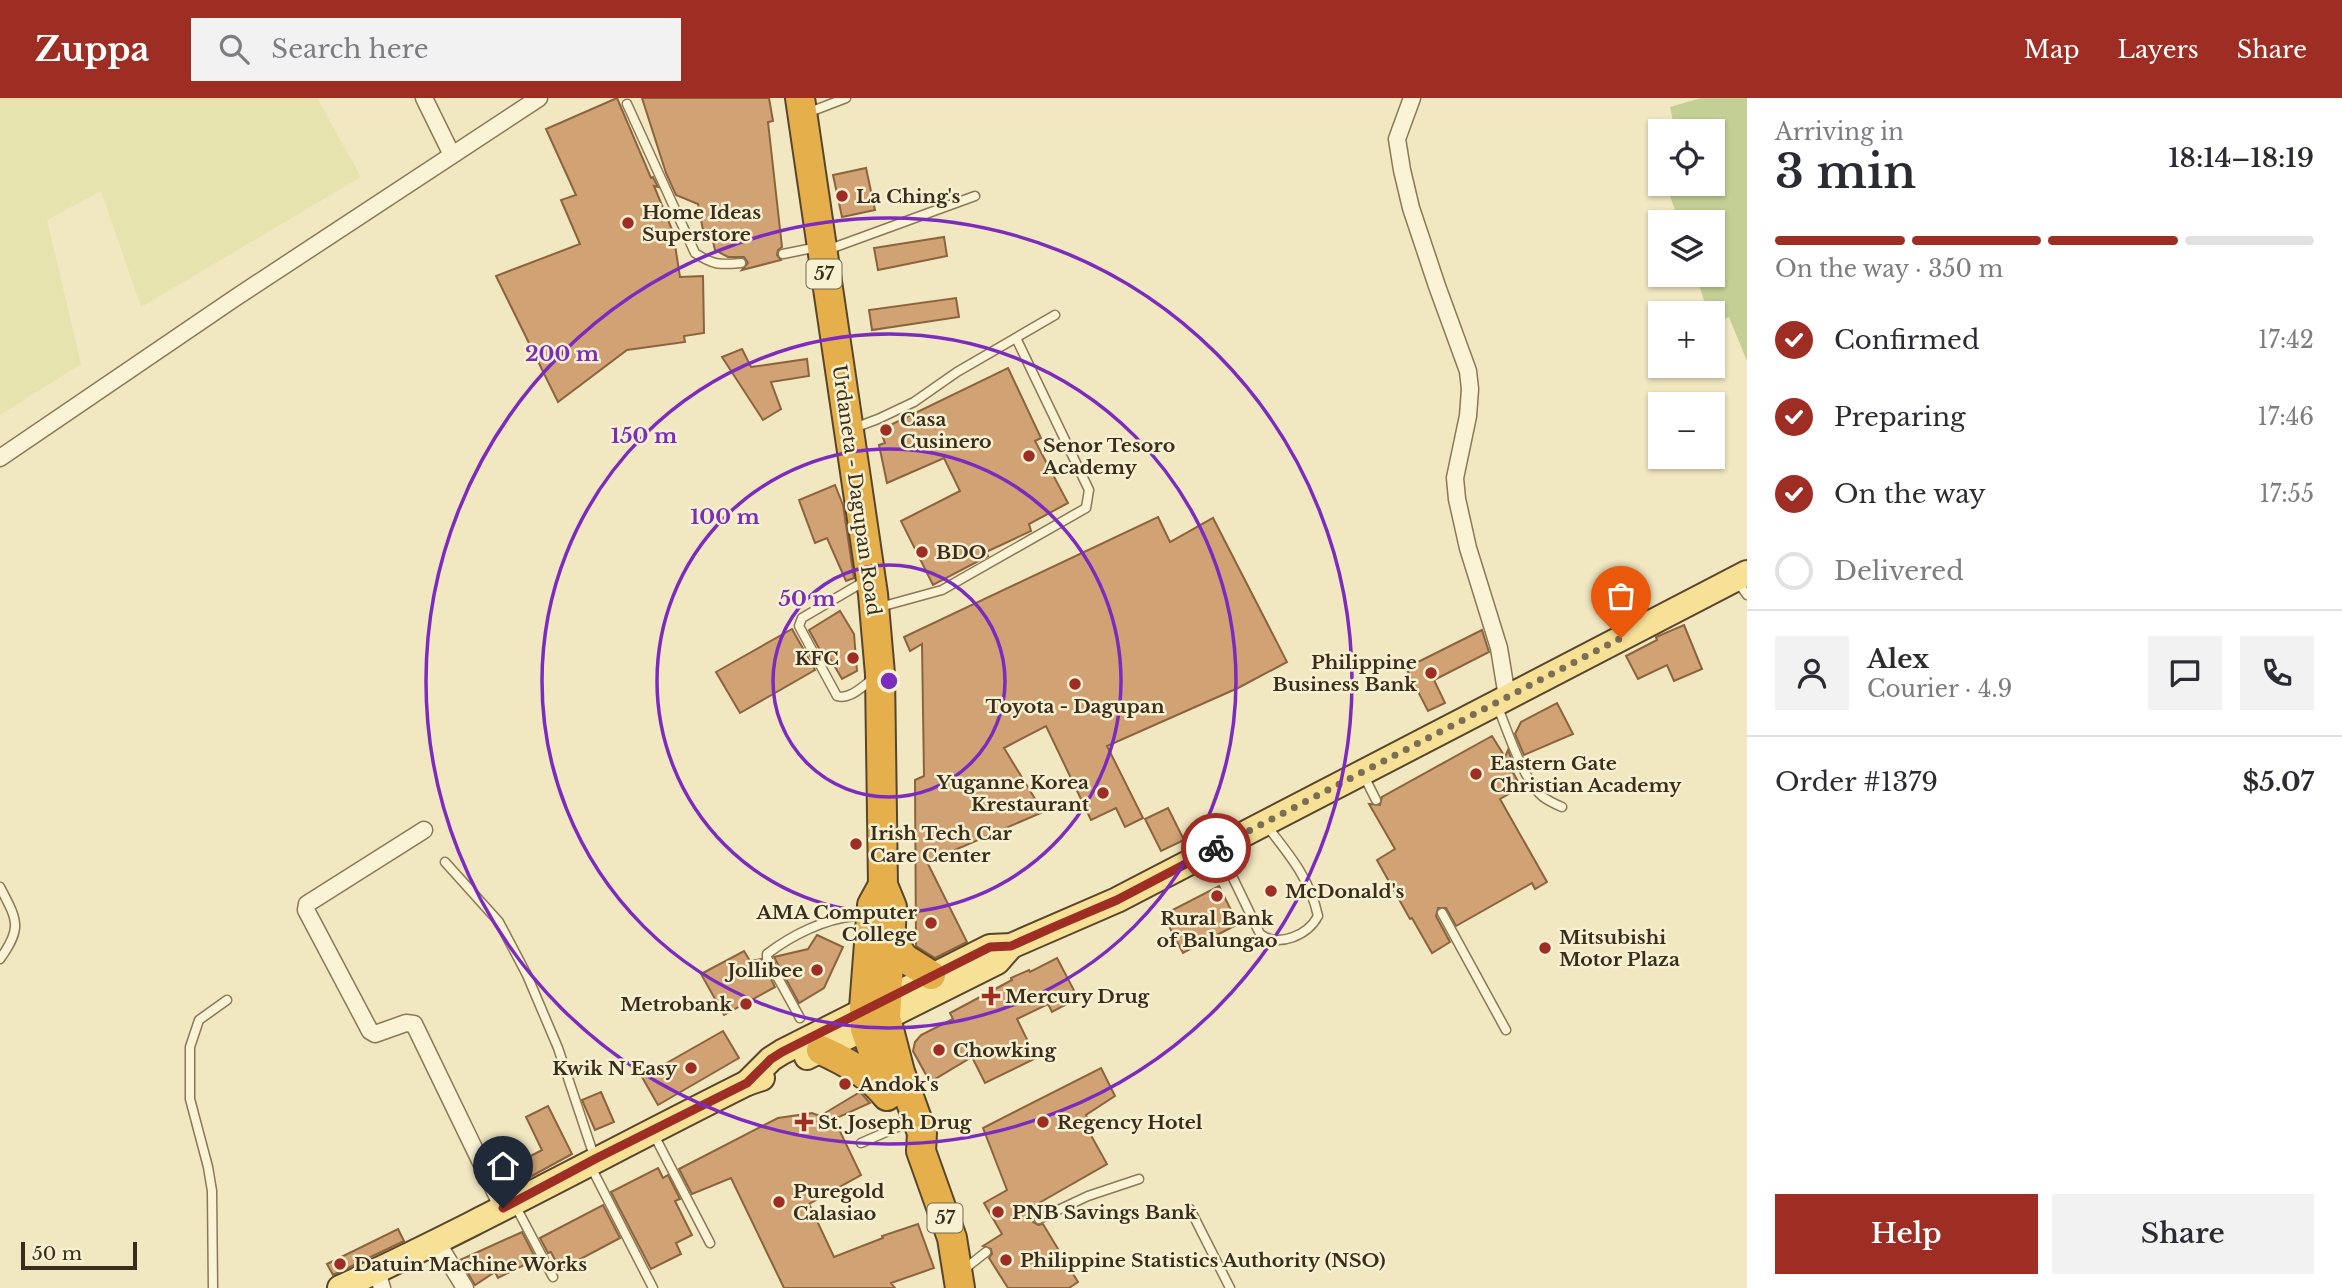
<!DOCTYPE html>
<meta charset="utf-8">
<style>
:root{--surface:#fff;--page:#f2f2f3;--text:#2b2b33;--muted:#7c7c81;--line:#e1e1e2;--accent:#9e2e24}
body{margin:0;font-family:"Libre Baskerville",serif;background:var(--page);color:var(--text);height:100vh;display:flex;flex-direction:column;font-size:26px;white-space:nowrap}
*{box-sizing:border-box;margin:0}
p{font-size:23px;color:var(--muted)}
.icon{flex:none;width:38px;height:38px;fill:none;stroke:currentColor;stroke-width:2;stroke-linecap:round;stroke-linejoin:round}
.map{position:relative;flex:1;overflow:hidden}
.panel{display:flex;flex-direction:column;background:var(--surface);width:595px}
.panel>*{flex:none}
.buttons{position:absolute;left:1648px;top:21px;display:grid;gap:14px}
.buttons a{display:grid;place-items:center;width:77px;height:77px;border-radius:0px;background:var(--surface);box-shadow:0 2px 5px #0004;font-size:35px}
.scale{position:absolute;left:21px;bottom:18px;width:116px;box-sizing:border-box;padding-left:7px;border:4px solid #3a2d1d;border-top:0;font-size:19px;line-height:24px;white-space:nowrap;color:#3a2d1d;-webkit-text-stroke:5px #f7f0d1;paint-order:stroke}
.pin{position:absolute;display:grid;place-items:center;width:60px;height:60px;color:#fff;margin:-72px -30px;border-radius:50% 50% 50% 0;rotate:-45deg;box-shadow:0 0 7px #0007}
.pin .icon{rotate:45deg}
.courier{position:absolute;display:grid;place-items:center;width:70px;height:70px;margin:-35px;border:5px solid #9e2e24;border-radius:50%;background:#fff;color:#222;box-shadow:0 2px 9px #0007}
.headline em{font-style:normal;font-weight:600}
.headline div{display:flex;flex-direction:column-reverse}
.headline{display:flex;align-items:center;justify-content:space-between;height:119px;padding:0 28px}
h1{font-size:46px;font-weight:600;line-height:52px}
.bar{display:grid;grid-template-columns:repeat(4,1fr);gap:10px 7px;align-content:center;height:84px;padding:0 28px}
.bar i{height:9px;border-radius:5px;background:var(--line)}
.bar .on{background:var(--accent)}
.bar p{grid-column:span 4}
.line{display:flex;align-items:center;gap:18px;padding:0 28px;border-top:2px solid var(--line)}
.line div{flex:1}
.round{display:grid;place-items:center;flex:none;width:74px;height:74px;border-radius:0px;background:var(--page)}
ol{padding:0 28px;list-style:none}
li{display:flex;align-items:center;gap:21px;height:77px}
li p{margin-inline-start:auto}
li .icon{padding:7px;border-radius:50%;background:var(--accent);color:#fff;stroke-width:4}
li:last-child{color:var(--muted)}
li i{width:38px;height:38px;border:4px solid var(--line);border-radius:50%}
.button{display:flex;gap:14px;margin-top:auto;padding:14px 28px}
.button a{flex:1;height:80px;border-radius:0px;background:var(--accent);color:#fff;font-size:28px;font-weight:600;line-height:80px;text-align:center}
.button a+a{background:var(--page);color:var(--text)}
header{display:flex;align-items:center;gap:42px;box-sizing:border-box;height:98px;padding:0 35px;background:var(--accent);color:#fff}
header strong{font-size:33px}
nav{display:flex;gap:38px;margin-inline-start:auto;font-size:24px}
.search{width:490px;height:63px;background:var(--page);display:flex;align-items:center;gap:18px;box-sizing:border-box;padding:0 24px;border-radius:0px;color:var(--muted);font-size:26px}
main{display:flex;flex:1;min-height:0}
.map>svg:first-child{display:block}
.farmland{fill:#e7e3ae}
.green{fill:#c3cf94}
.building{fill:#d1a374;stroke:#8c633c;stroke-width:2}
.lines{fill:none;stroke-linecap:round;stroke-linejoin:round}
.lane-casing{stroke:#8b7857;stroke-width:11}
.street-casing{stroke:#8b7857;stroke-width:19}
.primary-casing{stroke:#59452c;stroke-width:28}
.highway-casing{stroke:#59452c;stroke-width:32}
.lane{stroke:#fbf3d5;stroke-width:8}
.street{stroke:#fbf3d5;stroke-width:16}
.primary{stroke:#f6e196;stroke-width:24}
.highway{stroke:#e5b04c;stroke-width:28}
.done{stroke:#7a6e56;stroke-width:7;stroke-dasharray:0 12.6}
.route{stroke:#9e2e24;stroke-width:9}
.ring{fill:none;stroke:#7b2cbf;stroke-width:3.5}
.poi-dot{fill:#9e2e24;stroke:#f7f0d1;stroke-width:2.5}
.labels{text-anchor:middle;stroke-width:5;stroke-linejoin:round;paint-order:stroke}
.shield{fill:#f7f0d1;stroke:#736853;stroke-width:2}
.shield-label{font-size:18px;font-weight:bold;fill:#3a2d1d}
.poi-label{font-size:19px;font-weight:bold;fill:#3a2d1d;stroke:#f7f0d1;text-anchor:start}
.street-label{font-size:19px;fill:#3a2d1d;stroke:#f7f0d1}
.centre{fill:#7b2cbf;stroke:#f7f0d1;stroke-width:3.5}
.ring-label{font-size:21px;text-anchor:middle;font-weight:bold;fill:#7b2cbf;stroke:#f7f0d1;stroke-width:5;stroke-linejoin:round;paint-order:stroke}
</style>
<header>
<strong>Zuppa</strong>
<div class="search"><svg class="icon" aria-label="search" viewBox="0 0 24 24"><circle cx="10" cy="10" r="6"/><path d="M15 15l6 6"/></svg>Search here</div>
<nav><a>Map</a><a>Layers</a><a>Share</a></nav>
</header>
<main>
<div class="map">
<svg width="1747" height="1190" viewBox="0 0 1747 1190">
<rect width="100%" height="100%" fill="#f1e7c1"/>
<polygon class="farmland" points="0,0 317,0 361,79 141,209 101,93 47,122 81,266 0,317"/>
<polygon class="green" points="1701,0 1747,0 1747,263 1729,219 1713,226 1713,215 1708,215 1696,177 1713,177 1713,124 1679,124 1666,86 1713,86 1713,33 1675,33 1670,9"/>
<g class="building">
<polygon points="617,0 651,80 653,79 658,89 654,88 673,134 680,179 703,178 704,235 684,238 685,244 627,252 558,304 496,178 580,146 561,102 576,97 546,31"/>
<polygon points="642,0 769,0 773,23 768,24 782,149 778,152 777,157 781,162 742,172 748,165 744,159 728,159 715,152 710,131 703,132 698,106 676,97 666,75"/>
<polygon points="866,70 875,112 842,119 833,77"/>
<polygon points="944,139 947,158 878,172 874,150"/>
<polygon points="956,200 959,219 872,232 869,212"/>
<polygon points="742,251 751,269 807,261 809,278 771,284 781,311 763,322 722,259"/>
<polygon points="1008,270 1041,340 1035,343 1068,405 1029,426 1031,433 986,454 988,458 933,487 901,423 960,393 944,360 887,385 879,347 885,345 880,332"/>
<polygon points="835,387 843,407 854,480 846,483 827,440 815,445 799,402"/>
<polygon points="1158,419 1170,444 1213,420 1287,564 1238,590 1107,648 1143,720 1125,729 1116,710 1091,722 1046,628 1004,650 1043,714 927,764 967,844 935,860 916,848 915,682 924,678 922,546 910,553 904,539"/>
<polygon points="840,513 854,536 857,573 842,581 831,562 827,565 809,532"/>
<polygon points="1684,527 1702,571 1674,583 1667,567 1638,581 1626,558 1657,542 1656,539"/>
<polygon points="792,531 815,572 740,615 716,574"/>
<polygon points="1482,532 1489,554 1434,582 1445,605 1428,613 1406,570"/>
<polygon points="1557,605 1573,636 1524,657 1515,636 1521,624"/>
<polygon points="1492,638 1505,659 1508,652 1512,663 1508,665 1521,689 1500,701 1547,784 1535,791 1532,785 1456,828 1446,810 1438,810 1436,818 1450,844 1432,855 1412,820 1410,821 1377,762 1395,751 1369,706 1380,707 1382,699"/>
<polygon points="1168,710 1184,742 1161,753 1145,721"/>
<polygon points="1219,788 1238,826 1183,855 1163,817"/>
<polygon points="817,837 843,849 824,890 799,905 774,859 808,851"/>
<polygon points="744,853 750,863 761,861 775,889 724,917 701,876"/>
<polygon points="1057,860 1078,900 1052,914 1048,906 1017,921 1036,960 985,985 972,959 930,984 913,953 915,944 921,937 953,921 950,915 1012,882 1011,880 1029,872 1030,874"/>
<polygon points="723,933 739,960 658,1007 642,979"/>
<polygon points="1101,970 1115,998 1086,1017 1092,1031 1088,1032 1107,1066 1032,1109 1036,1115 1033,1120 1033,1124 1038,1127 1043,1126 1078,1184 1069,1190 1008,1190 989,1160 992,1156 991,1151 983,1148 1002,1136 984,1105 1007,1092 983,1030"/>
<polygon points="601,994 614,1024 595,1032 582,1002"/>
<polygon points="860,994 870,1005 832,1022 835,1023 861,1077 809,1106 834,1159 883,1140 882,1138 918,1126 934,1170 891,1185 895,1190 784,1190 731,1080 692,1096 679,1071 778,1020 812,1015 820,1018"/>
<polygon points="548,1008 572,1056 508,1091 499,1075 542,1052 526,1019"/>
<polygon points="658,1070 663,1080 668,1077 680,1101 675,1103 692,1137 676,1145 681,1156 651,1171 611,1094"/>
<polygon points="603,1107 620,1140 560,1172 551,1154 548,1155 540,1140"/>
<polygon points="398,1131 404,1143 333,1177 327,1166"/>
<polygon points="522,1134 536,1161 498,1180 495,1174 475,1187 460,1162"/>
</g>
<g class="lines">
<g class="lane-casing">
<g id="lane">
<path d="M627,6L695,155C713,167 719,167 741,165"/>
<polyline points="807,15 846,0"/>
<polyline points="827,152 975,98"/>
<polyline points="783,156 818,149"/>
<polyline points="854,330 878,321 914,304 957,274 1055,217"/>
<path d="M865,483L802,520L799,528L837,598C850,602 863,588 874,580"/>
<polyline points="1737,483 1747,497"/>
<polyline points="880,509 942,492 1086,410 1089,392 1016,240"/>
<path d="M1497,607C1507,631 1523,682 1542,698C1548,703 1555,706 1562,709"/>
<polyline points="1363,676 1376,702"/>
<path d="M1219,751L1260,836C1279,850 1308,837 1318,818C1310,781 1289,756 1266,727"/>
<polyline points="445,764 499,824 527,877 558,950 595,1061"/>
<path d="M0,789C17,822 23,829 0,861"/>
<polyline points="1442,815 1506,932"/>
<path d="M800,920L767,860V856C792,837 824,821 855,818"/>
<polyline points="653,1035 710,1145"/>
<polyline points="861,1045 902,1027"/>
<polyline points="590,1067 653,1190"/>
<polyline points="515,1107 553,1179"/>
<polyline points="1190,1111 1230,1190"/>
<polyline points="1039,1121 1088,1098 1139,1081"/>
<polyline points="962,1173 986,1154"/>
<polyline points="213,1190 212,1093 208,1069 190,1001 190,949 199,922 227,902"/>
</g>
</g>
<g class="street-casing">
<g id="street">
<polyline points="424,0 452,57"/>
<polyline points="1412,0 1397,41 1402,72 1411,110 1437,188 1468,273 1470,291 1468,318 1455,380 1457,401 1468,450 1499,550 1507,599"/>
<polyline points="0,360 235,200 539,0"/>
<polyline points="424,732 307,806 306,812 370,933 375,936 406,925 414,926 503,1110"/>
<polyline points="437,1144 465,1190"/>
<polyline points="377,1173 382,1190"/>
</g>
</g>
<g class="primary-casing">
<g id="primary">
<polyline points="807,959 997,864 1011,848"/>
<polyline points="747,985 771,961 782,954 990,849 1011,848 1117,802 1747,475"/>
<path d="M340,1190C478,1126 611,1053 747,985L762,980"/>
</g>
</g>
<g class="highway-casing">
<g id="highway">
<polyline points="800,0 873,496 880,576 883,787 892,809 886,920 900,974 922,1035 921,1053 952,1140 960,1190"/>
<polyline points="883,787 872,807 864,910 865,931 885,987"/>
<polyline points="891,842 904,860 931,877"/>
<path d="M821,952C847,964 869,976 887,998"/>
</g>
</g>
<use href="#lane" class="lane"/>
<use href="#street" class="street"/>
<use href="#primary" class="primary"/>
<use href="#highway" class="highway"/>
</g>
<g class="lines">
<polyline class="done" points="1216,750 1621,540"/>
<polyline class="route" points="503,1110 595,1061 747,985 771,961 782,954 990,849 1011,848 1056,828 1117,802 1216,750"/>
</g>
<g class="ring">
<circle cx="889" cy="583" r="116"/>
<circle cx="889" cy="583" r="232"/>
<circle cx="889" cy="583" r="347"/>
<circle cx="889" cy="583" r="463"/>
</g>
<g class="poi-dot">
<circle cx="842" cy="98" r="7"/>
<circle cx="628" cy="125" r="7"/>
<circle cx="886" cy="332" r="7"/>
<circle cx="1029" cy="358" r="7"/>
<circle cx="922" cy="454" r="7"/>
<circle cx="853" cy="560" r="7"/>
<circle cx="1431" cy="575" r="7"/>
<circle cx="1075" cy="586" r="7"/>
<circle cx="1476" cy="676" r="7"/>
<circle cx="1103" cy="695" r="7"/>
<circle cx="856" cy="746" r="7"/>
<circle cx="1271" cy="793" r="7"/>
<circle cx="1217" cy="798" r="7"/>
<circle cx="931" cy="825" r="7"/>
<circle cx="1545" cy="850" r="7"/>
<circle cx="817" cy="872" r="7"/>
<path d="M987.5 887.5h7v7h7v7h-7v7h-7v-7h-7v-7h7z"/>
<circle cx="746" cy="906" r="7"/>
<circle cx="939" cy="952" r="7"/>
<circle cx="691" cy="970" r="7"/>
<circle cx="845" cy="986" r="7"/>
<path d="M800.5 1013.5h7v7h7v7h-7v7h-7v-7h-7v-7h7z"/>
<circle cx="1043" cy="1024" r="7"/>
<circle cx="779" cy="1104" r="7"/>
<circle cx="998" cy="1114" r="7"/>
<circle cx="1006" cy="1162" r="7"/>
<circle cx="340" cy="1166" r="7"/>
</g>
<g class="labels">
<g class="shield">
<rect x="806.5" y="161.5" width="35" height="29" rx="5"/>
<rect x="927.5" y="1105.5" width="35" height="29" rx="5"/>
</g>
<g class="shield-label">
<text x="824" y="182">57</text>
<text x="945" y="1126">57</text>
</g>
<g class="poi-label">
<text x="856" y="105">La Ching's</text>
<text x="642" y="121">Home Ideas<tspan x="642" dy="22">Superstore</tspan></text>
<text x="900" y="328">Casa<tspan x="900" dy="22">Cusinero</tspan></text>
<text x="1043" y="354">Senor Tesoro<tspan x="1043" dy="22">Academy</tspan></text>
<text x="936" y="461">BDO</text>
<text x="839" y="567" text-anchor="end">KFC</text>
<text x="1417" y="571" text-anchor="end">Philippine<tspan x="1417" dy="22">Business Bank</tspan></text>
<text x="1075" y="615" text-anchor="middle">Toyota - Dagupan</text>
<text x="1490" y="672">Eastern Gate<tspan x="1490" dy="22">Christian Academy</tspan></text>
<text x="1089" y="691" text-anchor="end">Yuganne Korea<tspan x="1089" dy="22">Krestaurant</tspan></text>
<text x="870" y="742">Irish Tech Car<tspan x="870" dy="22">Care Center</tspan></text>
<text x="1285" y="800">McDonald's</text>
<text x="917" y="821" text-anchor="end">AMA Computer<tspan x="917" dy="22">College</tspan></text>
<text x="1217" y="827" text-anchor="middle">Rural Bank<tspan x="1217" dy="22">of Balungao</tspan></text>
<text x="1559" y="846">Mitsubishi<tspan x="1559" dy="22">Motor Plaza</tspan></text>
<text x="803" y="879" text-anchor="end">Jollibee</text>
<text x="1005" y="905">Mercury Drug</text>
<text x="732" y="913" text-anchor="end">Metrobank</text>
<text x="953" y="959">Chowking</text>
<text x="677" y="977" text-anchor="end">Kwik N Easy</text>
<text x="859" y="993">Andok's</text>
<text x="818" y="1031">St. Joseph Drug</text>
<text x="1057" y="1031">Regency Hotel</text>
<text x="793" y="1100">Puregold<tspan x="793" dy="22">Calasiao</tspan></text>
<text x="1012" y="1121">PNB Savings Bank</text>
<text x="1020" y="1169">Philippine Statistics Authority (NSO)</text>
<text x="354" y="1173">Datuin Machine Works</text>
</g>
<g class="street-label">
<text transform="translate(857 392) rotate(82)" y="7">Urdaneta - Dagupan Road</text>
</g>
</g>
<circle cx="889" cy="583" r="10" class="centre"/>
<g class="ring-label">
<text x="562" y="263">200 m</text>
<text x="644" y="345">150 m</text>
<text x="725" y="426">100 m</text>
<text x="807" y="508">50 m</text>
</g>
</svg>
<div class="buttons">
<a><svg class="icon" aria-label="locate" viewBox="0 0 24 24"><circle cx="12" cy="12" r="6"/><path d="M12 2v4M12 18v4M2 12h4M18 12h4"/></svg></a>
<a><svg class="icon" aria-label="layers" viewBox="0 0 24 24"><path d="M12 4l9 5-9 5-9-5zM3 14l9 5 9-5"/></svg></a>
<a>+</a>
<a>−</a>
</div>
<div class="scale">50 m</div>
<div class="pin" style="left:1621px;top:540px;background:#ea580c"><svg class="icon" aria-label="bag" viewBox="0 0 24 24"><path d="M5 8h14l-1 12H6zM9 8a3 3 0 0 1 6 0"/></svg></div>
<div class="pin" style="left:503px;top:1110px;background:#1f2937"><svg class="icon" aria-label="home" viewBox="0 0 24 24"><path d="M3 11l9-7 9 7M6 9v11h12V9"/></svg></div>
<div class="courier" style="left:1216px;top:750px"><svg class="icon" aria-label="bike" viewBox="0 0 24 24"><circle cx="6" cy="16" r="4"/><circle cx="18" cy="16" r="4"/><path d="M6 16l4-8h5l3 8M10 8l3 8H6M13 5h3"/></svg></div>
</div>
<section class="panel">
<div class="headline"><div><h1>3 min</h1><p>Arriving in</p></div><em>18:14–18:19</em></div>
<div class="bar"><i class="on"></i><i class="on"></i><i class="on"></i><i></i><p>On the way · 350 m</p></div>
<ol>
<li><svg class="icon" aria-label="check" viewBox="0 0 24 24"><path d="M5 12l5 5 9-10"/></svg>Confirmed<p>17:42</p></li>
<li><svg class="icon" aria-label="check" viewBox="0 0 24 24"><path d="M5 12l5 5 9-10"/></svg>Preparing<p>17:46</p></li>
<li><svg class="icon" aria-label="check" viewBox="0 0 24 24"><path d="M5 12l5 5 9-10"/></svg>On the way<p>17:55</p></li>
<li><i></i>Delivered</li>
</ol>
<div class="line" style="height:126px"><a class="round"><svg class="icon" aria-label="person" viewBox="0 0 24 24"><circle cx="12" cy="8" r="4"/><path d="M4 21q1-7 8-7t8 7"/></svg></a><div><b>Alex</b><p>Courier · 4.9</p></div><a class="round"><svg class="icon" aria-label="chat" viewBox="0 0 24 24"><path d="M4 5h16v11H9l-5 4z"/></svg></a><a class="round"><svg class="icon" aria-label="phone" viewBox="0 0 24 24"><path d="M5 4h4l2 5-3 2q2 4 5 5l2-3 5 2v4C11 20 4 13 5 4z"/></svg></a></div>
<div class="line" style="height:91px"><div>Order #1379</div><b>$5.07</b></div>
<div class="button"><a>Help</a><a>Share</a></div>
</section>
</main>
